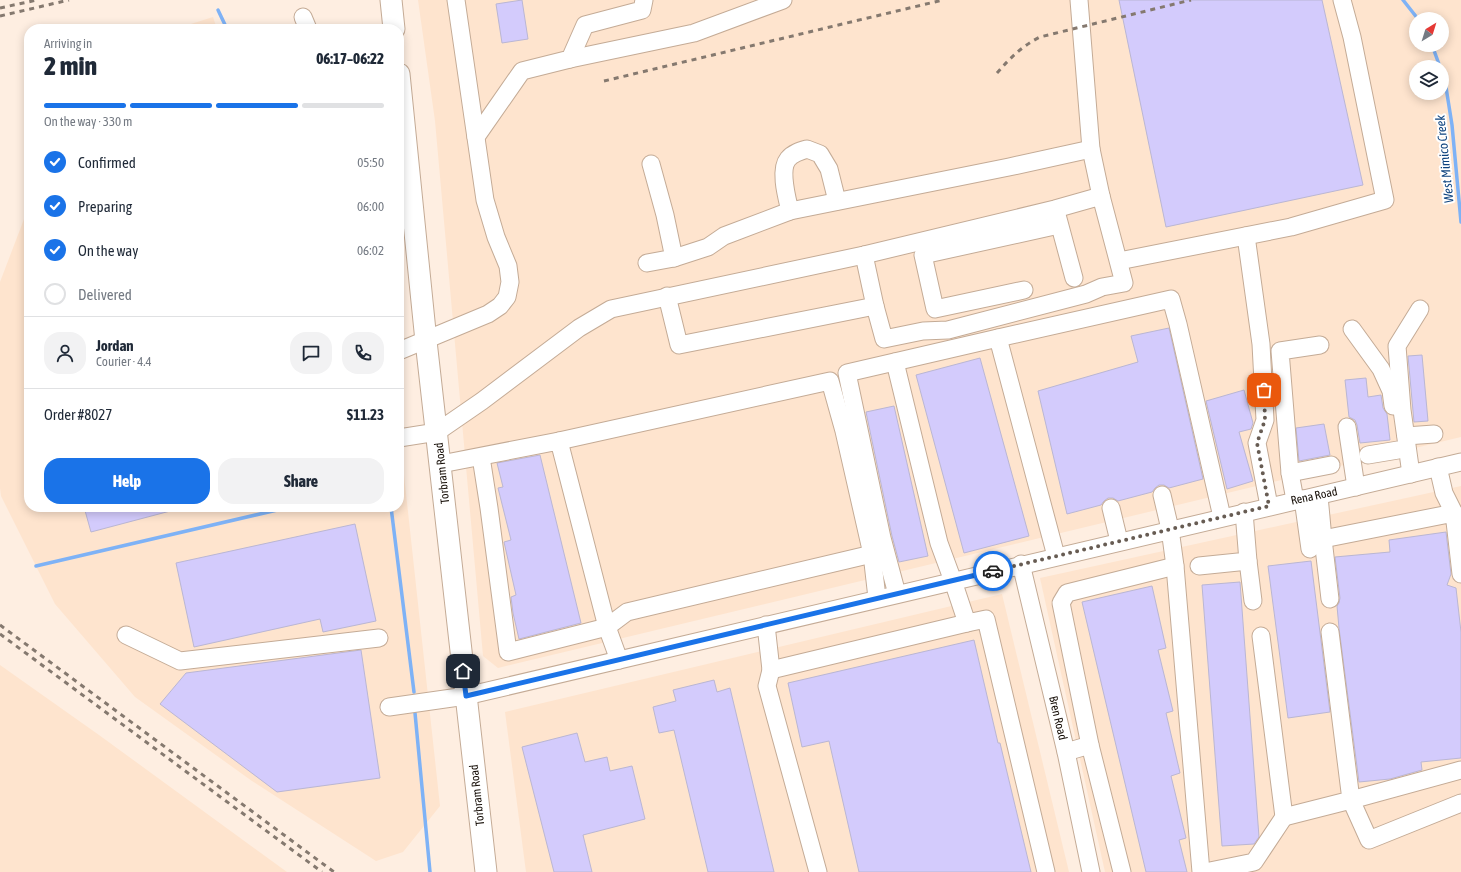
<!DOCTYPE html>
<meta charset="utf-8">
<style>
:root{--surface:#fff;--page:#f2f2f3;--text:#1f2937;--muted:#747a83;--line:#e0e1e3;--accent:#1a73e8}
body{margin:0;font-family:"Asap Condensed",sans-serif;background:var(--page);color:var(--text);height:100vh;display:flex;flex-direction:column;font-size:15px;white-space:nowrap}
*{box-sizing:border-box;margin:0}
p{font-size:13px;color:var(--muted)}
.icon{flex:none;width:22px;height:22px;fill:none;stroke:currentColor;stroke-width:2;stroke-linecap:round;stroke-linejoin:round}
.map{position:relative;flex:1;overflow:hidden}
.panel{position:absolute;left:24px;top:24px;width:380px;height:488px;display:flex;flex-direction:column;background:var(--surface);border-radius:16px;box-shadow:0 2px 10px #0003}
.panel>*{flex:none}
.needle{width:26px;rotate:38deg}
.tools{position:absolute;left:1409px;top:12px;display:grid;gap:8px}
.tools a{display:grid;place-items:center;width:40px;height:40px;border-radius:50%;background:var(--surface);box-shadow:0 2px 10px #0003;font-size:20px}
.pin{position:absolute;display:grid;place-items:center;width:34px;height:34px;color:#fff;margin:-17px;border-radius:8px;box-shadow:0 2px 6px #0006}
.courier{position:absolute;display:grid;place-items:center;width:40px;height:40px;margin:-20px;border:3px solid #1a73e8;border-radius:50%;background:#fff;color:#222;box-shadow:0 1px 5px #0007}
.overview em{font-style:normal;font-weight:800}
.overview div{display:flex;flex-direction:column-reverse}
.overview{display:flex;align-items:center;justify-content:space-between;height:68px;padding:0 20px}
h1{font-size:26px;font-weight:800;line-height:30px}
.bar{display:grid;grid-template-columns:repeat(4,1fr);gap:6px 4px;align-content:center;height:48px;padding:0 20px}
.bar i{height:5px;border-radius:3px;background:var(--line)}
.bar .current{background:var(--accent)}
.bar p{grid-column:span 4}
.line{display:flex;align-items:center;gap:10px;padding:0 20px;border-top:1px solid var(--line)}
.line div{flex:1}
.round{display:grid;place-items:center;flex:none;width:42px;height:42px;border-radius:16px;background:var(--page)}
ol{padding:0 20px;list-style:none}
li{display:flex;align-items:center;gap:12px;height:44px}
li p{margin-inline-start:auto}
li .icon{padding:4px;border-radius:50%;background:var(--accent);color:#fff;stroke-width:4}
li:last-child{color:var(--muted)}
li i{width:22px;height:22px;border:2px solid var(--line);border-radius:50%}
.action{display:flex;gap:8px;margin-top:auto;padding:8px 20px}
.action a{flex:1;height:46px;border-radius:16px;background:var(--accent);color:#fff;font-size:16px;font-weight:800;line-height:46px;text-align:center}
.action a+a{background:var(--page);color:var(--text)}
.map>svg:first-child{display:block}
.built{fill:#fee4ce;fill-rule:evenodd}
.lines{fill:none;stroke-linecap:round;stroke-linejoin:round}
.stream{stroke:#7eb2f6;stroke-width:3.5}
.building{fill:#d3cbfc;stroke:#bab6d3}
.minor-casing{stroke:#c4ab96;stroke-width:19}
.major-casing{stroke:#c4ab96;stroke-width:23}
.minor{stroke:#fff;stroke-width:17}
.major{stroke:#fff;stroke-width:21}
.rail{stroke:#85796f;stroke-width:3;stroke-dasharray:5 5;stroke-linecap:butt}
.done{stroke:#675c53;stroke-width:4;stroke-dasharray:0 7.2}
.route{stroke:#1a73e8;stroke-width:5}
.labels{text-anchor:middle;stroke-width:4;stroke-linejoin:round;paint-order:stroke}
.street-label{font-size:12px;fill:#150d06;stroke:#fff}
.water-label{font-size:13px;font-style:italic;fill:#0e437f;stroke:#fff}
</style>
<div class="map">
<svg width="1461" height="872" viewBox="0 0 1461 872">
<rect width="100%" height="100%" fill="#feeee1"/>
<g class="built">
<path d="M418,0H1461V437L498,668L483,656L435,121ZM1416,19H1442V45H1416ZM1416,67H1442V93H1416Z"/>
<polygon points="213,17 217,29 175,29"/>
<polygon points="29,206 29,507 399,507 399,429 440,806 403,852 376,861 252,781 135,697 55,604 1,496 0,488 0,282"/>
<polygon points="1461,486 1461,872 1105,872 1040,578"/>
<polygon points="1002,594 1069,872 526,872 505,712"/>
<polygon points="0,665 99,735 287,872 0,872"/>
</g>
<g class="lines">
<g class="stream">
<polyline points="1403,0 1418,19"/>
<polyline points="218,10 227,29"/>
<polyline points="1432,45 1440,67"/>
<polyline points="1442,71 1445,81 1452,125 1461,222"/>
<polyline points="391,507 414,692"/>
<polyline points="36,566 290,507"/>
<polyline points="415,713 430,872"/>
</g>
</g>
<g class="building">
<polygon points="522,0 528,39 502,43 496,4"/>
<polygon points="1119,0 1322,0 1363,185 1166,227"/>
<polygon points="1169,328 1203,479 1169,488 1164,485 1159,485 1155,488 1152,492 1118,501 1113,498 1108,498 1104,501 1101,505 1067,514 1038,391 1138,362 1131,336"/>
<polygon points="1422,355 1428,421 1414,422 1408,356"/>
<polygon points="980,358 1029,536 964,553 916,375"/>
<polygon points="1366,378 1368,397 1381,395 1383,408 1387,414 1390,440 1360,443 1357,425 1355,420 1349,417 1345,380"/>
<polygon points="1244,390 1253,423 1251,429 1239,432 1253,481 1227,489 1206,401"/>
<polygon points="894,406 928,556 899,562 892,536 866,412"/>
<polygon points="1324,424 1330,455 1299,461 1296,428"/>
<polygon points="540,455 581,623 519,639 513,613 511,597 516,595 504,542 511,540 498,488 503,487 497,463"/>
<polygon points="84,507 174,507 174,510 91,532"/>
<polygon points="355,524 376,621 323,632 320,619 194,647 176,563"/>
<polygon points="1446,532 1451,574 1447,585 1456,588 1461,632 1461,758 1421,762 1422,770 1390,779 1359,782 1339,628 1337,606 1339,603 1340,598 1335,557 1390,552 1389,540"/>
<polygon points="1311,561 1330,712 1288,718 1268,566"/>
<polygon points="1240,582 1259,837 1254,844 1222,846 1202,585"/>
<polygon points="1152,586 1166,648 1158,650 1173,711 1166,713 1180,773 1171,776 1186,838 1179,840 1187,872 1146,872 1082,602"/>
<polygon points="974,640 998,743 1000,743 1031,872 859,872 829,741 802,747 788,683"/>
<polygon points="361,650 380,778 277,792 160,704 186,673"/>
<polygon points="714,680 717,692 730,688 774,872 708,872 674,730 659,733 653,707 676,701 673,690"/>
<polygon points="577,733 585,762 607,757 610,771 632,766 645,819 583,835 592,872 554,872 522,747"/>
</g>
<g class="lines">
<g class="minor-casing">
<g id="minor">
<polyline points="1079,0 1091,149 1101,196"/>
<polyline points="303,17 308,29"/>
<polyline points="570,59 694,33 783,0"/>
<polyline points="476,137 522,71 570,59 585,25 642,10 644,0"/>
<polyline points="651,164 665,215 674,258"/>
<path d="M790,211C787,198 779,170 788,159C793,153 800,151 807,149L820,154L829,169L837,201"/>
<polyline points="1057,215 1074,278"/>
<polyline points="399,220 415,220"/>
<polyline points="1246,236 1261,344 1265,420 1257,443 1269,506"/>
<polyline points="1119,261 1291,227 1385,200 1352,37 1342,0"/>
<polyline points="647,263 674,258 708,247 724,236 790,211 1009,167 1091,149"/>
<polyline points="1024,290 935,309 923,255 1059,225"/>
<polyline points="667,296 679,345 875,306 864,255"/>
<polyline points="1352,329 1381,369 1391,391 1393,406"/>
<polyline points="998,338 1171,299 1178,324 1222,517"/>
<polyline points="399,351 488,314 500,306 507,297 510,282 508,266 496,237 485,200 456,0"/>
<polyline points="895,362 939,543 953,581 967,623 986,619 1046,872"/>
<polyline points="1347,427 1356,487"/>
<polyline points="1406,436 1434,434"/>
<polyline points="399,438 437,432 482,401 579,328 611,309 864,255 1055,209 1101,196 1124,283 1102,287 1086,294 948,330 923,331 884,339 875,306"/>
<polyline points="1368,455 1398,450"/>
<polyline points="481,457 489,508 508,652 607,627 627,612 872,554 844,431 830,381 559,441"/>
<polyline points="441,464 559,441 607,627 619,660"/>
<polyline points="1438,467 1444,493 1454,513"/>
<polyline points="1290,473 1331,465"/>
<polyline points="1411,474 1402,410 1397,346 1420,309"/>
<polyline points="1162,495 1170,529 1175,566 1201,872"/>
<polyline points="1319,496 1323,539 1454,513 1461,574"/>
<polyline points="1303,499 1310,549"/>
<polyline points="1295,500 1290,473 1280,351 1320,345"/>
<polyline points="1111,508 1119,541"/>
<polyline points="1323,539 1330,599"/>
<polyline points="872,554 877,598"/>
<polyline points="1248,561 1253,601"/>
<polyline points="1021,564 1066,752 1091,872"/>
<polyline points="1199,566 1248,561 1244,512"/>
<polyline points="897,594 882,538 847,373 998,338 1056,556"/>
<polyline points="766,625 771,670 767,686 818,872"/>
<polyline points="126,635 180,661 379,638"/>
<polyline points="1261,636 1284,817 1351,800 1330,632"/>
<polyline points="771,670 967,623"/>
<polyline points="389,707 466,696 1461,462"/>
<polyline points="1090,745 1122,872"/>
<polyline points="1066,752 1090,745 1061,603 1067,593 1175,566"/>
<polyline points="1461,770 1351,800 1369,840 1461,803"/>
<polyline points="1205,872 1254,862 1284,817"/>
</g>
</g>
<g class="major-casing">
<g id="major">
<polyline points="391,0 394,29"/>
<polyline points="399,74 426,341 486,872"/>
</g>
</g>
<use href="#minor" class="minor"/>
<use href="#major" class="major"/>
<g class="rail">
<polyline points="0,8 37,0"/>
<polyline points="0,16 69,0"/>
<path d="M997,73C1010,58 1022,46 1040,37L1191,0"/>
<polyline points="604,81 943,0"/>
<polyline points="0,625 334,872"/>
<polyline points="0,634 322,872"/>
</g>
</g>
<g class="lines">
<polyline class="done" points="993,571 1269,506 1257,443 1265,420 1264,390"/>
<polyline class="route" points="463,671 466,696 993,571"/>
</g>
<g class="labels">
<g class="street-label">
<text transform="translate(442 473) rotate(-96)" y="4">Torbram Road</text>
<text transform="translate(1314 496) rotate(-12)" y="4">Rena Road</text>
<text transform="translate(1058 718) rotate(77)" y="4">Bren Road</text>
<text transform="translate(477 795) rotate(-96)" y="4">Torbram Road</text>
</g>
<g class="water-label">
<text transform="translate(1444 159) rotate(-96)" y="5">West Mimico Creek</text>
</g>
</g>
</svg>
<div class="tools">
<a><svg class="needle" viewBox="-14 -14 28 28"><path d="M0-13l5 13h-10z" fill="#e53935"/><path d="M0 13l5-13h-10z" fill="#747a83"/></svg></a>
<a><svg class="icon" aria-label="layers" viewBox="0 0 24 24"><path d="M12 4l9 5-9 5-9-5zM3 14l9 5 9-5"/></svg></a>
</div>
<div class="pin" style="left:1264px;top:390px;background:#ea580c"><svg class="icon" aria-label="bag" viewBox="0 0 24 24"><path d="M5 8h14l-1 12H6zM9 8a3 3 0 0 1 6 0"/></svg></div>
<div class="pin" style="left:463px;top:671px;background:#1f2937"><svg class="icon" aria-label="home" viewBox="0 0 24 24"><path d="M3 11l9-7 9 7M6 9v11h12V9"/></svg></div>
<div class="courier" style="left:993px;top:571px"><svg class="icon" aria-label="car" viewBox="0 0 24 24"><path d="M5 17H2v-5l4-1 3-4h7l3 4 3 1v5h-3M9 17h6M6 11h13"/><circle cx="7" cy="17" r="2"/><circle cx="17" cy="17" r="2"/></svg></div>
<section class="panel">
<div class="overview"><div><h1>2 min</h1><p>Arriving in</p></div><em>06:17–06:22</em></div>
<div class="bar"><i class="current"></i><i class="current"></i><i class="current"></i><i></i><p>On the way · 330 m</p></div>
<ol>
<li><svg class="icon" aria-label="check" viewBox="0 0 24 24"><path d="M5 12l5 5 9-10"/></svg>Confirmed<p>05:50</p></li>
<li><svg class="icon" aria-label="check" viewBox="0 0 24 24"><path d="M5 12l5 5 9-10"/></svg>Preparing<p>06:00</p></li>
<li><svg class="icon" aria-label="check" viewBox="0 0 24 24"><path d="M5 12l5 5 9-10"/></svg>On the way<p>06:02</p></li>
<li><i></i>Delivered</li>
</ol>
<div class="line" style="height:72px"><a class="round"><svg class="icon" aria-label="person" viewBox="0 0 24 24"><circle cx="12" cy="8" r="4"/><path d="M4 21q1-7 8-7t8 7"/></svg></a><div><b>Jordan</b><p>Courier · 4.4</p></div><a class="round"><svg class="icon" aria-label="chat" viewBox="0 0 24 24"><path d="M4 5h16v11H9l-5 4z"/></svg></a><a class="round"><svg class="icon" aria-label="phone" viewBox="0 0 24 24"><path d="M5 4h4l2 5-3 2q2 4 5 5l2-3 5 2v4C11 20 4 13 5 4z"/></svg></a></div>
<div class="line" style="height:52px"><div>Order #8027</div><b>$11.23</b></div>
<div class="action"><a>Help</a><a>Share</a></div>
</section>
</div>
